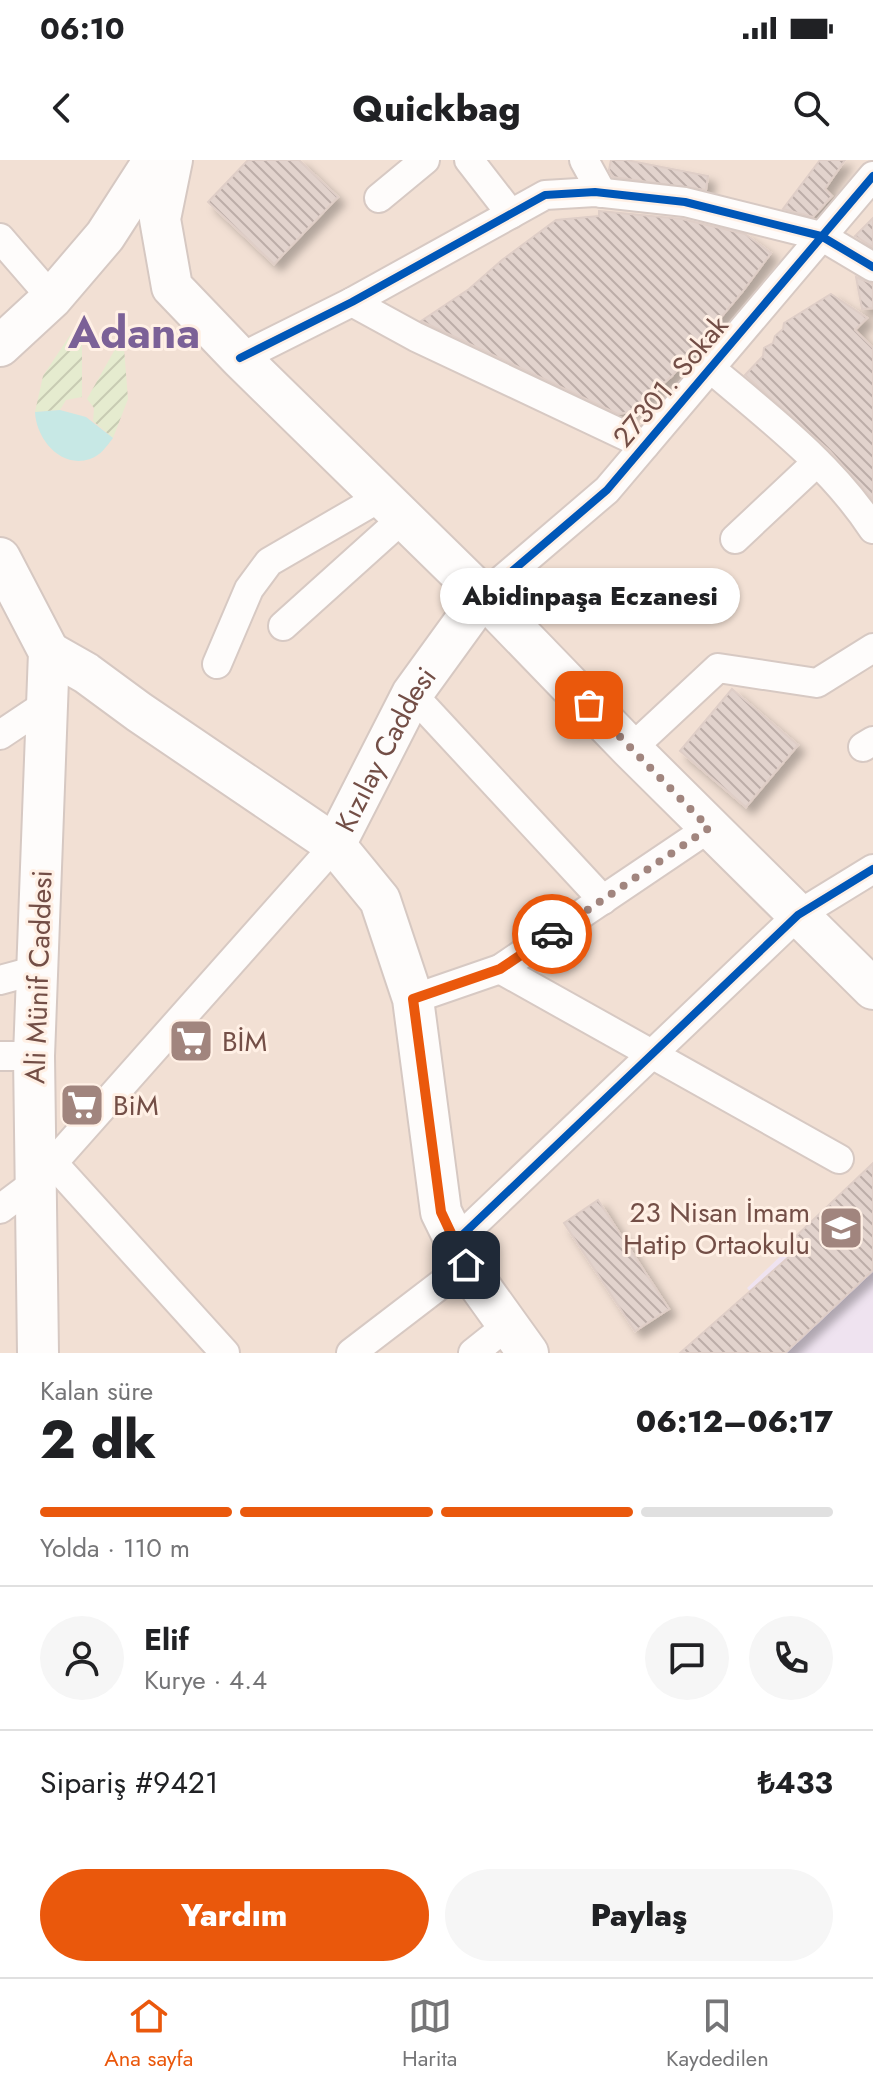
<!DOCTYPE html>
<html lang="tr">
<meta charset="utf-8">
<style>
:root{--surface:#fff;--page:#f6f6f6;--text:#202124;--muted:#757577;--line:#e0e0e0;--accent:#ea580c}
body{margin:0;font-family:Jost,sans-serif;background:var(--page);color:var(--text);height:100vh;display:flex;flex-direction:column;font-size:30px;white-space:nowrap}
*{box-sizing:border-box;margin:0}
p{font-size:26px;color:var(--muted)}
.icon{flex:none;width:44px;height:44px;fill:none;stroke:currentColor;stroke-width:2;stroke-linecap:round;stroke-linejoin:round}
.map{position:relative;height:1193px;overflow:hidden}
.details{display:flex;flex-direction:column;background:var(--surface);flex:1}
.details>*{flex:none}
.pin{position:absolute;display:grid;place-items:center;width:68px;height:68px;color:#fff;margin:-34px;border-radius:16px;box-shadow:0 4px 12px #0006}
.courier{position:absolute;display:grid;place-items:center;width:80px;height:80px;margin:-40px;border:6px solid #ea580c;border-radius:50%;background:#fff;color:#222;box-shadow:0 2px 10px #0007}
.bubble{position:absolute;height:56px;border-radius:28px;background:var(--surface);box-shadow:0 2px 6px #0004;font-size:26px;font-weight:800;line-height:56px;text-align:center}
.summary em{font-style:normal;font-weight:800}
.summary div{display:flex;flex-direction:column-reverse}
.summary{display:flex;align-items:center;justify-content:space-between;height:136px;padding:0 40px}
h1{font-size:52px;font-weight:800;line-height:60px}
.bar{display:grid;grid-template-columns:repeat(4,1fr);gap:12px 8px;align-content:center;height:96px;padding:0 40px}
.bar i{height:10px;border-radius:6px;background:var(--line)}
.bar .active{background:var(--accent)}
.bar p{grid-column:span 4}
.line{display:flex;align-items:center;gap:20px;padding:0 40px;border-top:2px solid var(--line)}
.line div{flex:1}
.round{display:grid;place-items:center;flex:none;width:84px;height:84px;border-radius:42px;background:var(--page)}
.button{display:flex;gap:16px;margin-top:auto;padding:16px 40px}
.button a{flex:1;height:92px;border-radius:48px;background:var(--accent);color:#fff;font-size:32px;font-weight:800;line-height:92px;text-align:center}
.button a+a{background:var(--page);color:var(--text)}
.status{display:flex;justify-content:space-between;align-items:center;height:56px;padding:0 40px;background:var(--surface);direction:ltr}
.status svg{height:22px;fill:currentColor}
header{display:flex;justify-content:space-between;align-items:center;height:104px;padding:0 40px;background:var(--surface);font-size:36px;font-weight:800}
.tabs{display:flex;justify-content:space-around;align-items:center;height:112px;border-top:2px solid var(--line);background:var(--surface);font-size:22px;color:var(--muted)}
.tabs a{display:grid;justify-items:center;gap:4px}
.tabs .active{color:var(--accent)}
.map>svg:first-child{display:block}
.residential{fill:#f2e0d4}
.education{fill:#efe3f0}
.garden{fill:url(#garden-furrows)}
.water{fill:#c7e8e5}
.building{fill:url(#building-back-hatch);stroke:#dfcec7;stroke-width:2;filter:url(#shadow)}
.lines{fill:none;stroke-linecap:round;stroke-linejoin:round}
.street-casing{stroke:#d7c9c3;stroke-width:32}
.secondary-casing{stroke:#d6c8c2;stroke-width:44}
.street{stroke:#fefcfb;stroke-width:28}
.secondary{stroke:#fefcfb;stroke-width:40}
.cycleway-casing{stroke:#fff0e5;stroke-width:13}
.cycleway{stroke:#0057b8;stroke-width:8}
.done{stroke:#a1857e;stroke-width:8;stroke-dasharray:0 14.4}
.route{stroke:#ea580c;stroke-width:10}
.labels{text-anchor:middle;stroke-width:6;stroke-linejoin:round;paint-order:stroke}
.street-label{font-size:28px;fill:#734e46;stroke:#fff0e5}
.poi-label{font-size:28px;fill:#734e46;stroke:#fff0e5;text-anchor:start}
.town-label{font-size:44px;font-weight:bold;fill:#7b6197;stroke:#fff0e5}
</style>
<div class="status"><b>06:10</b><svg viewBox="0 0 49 12"><path d="M0 12V9h3v3zM5 12V6h3v6zM10 12V3h3v9zM15 12V0h3v12zM26 1h20v11H26zM47 4h2v5h-2z"/></svg></div>
<header><svg class="icon" aria-label="back" viewBox="0 0 24 24"><path d="M15 5l-7 7 7 7"/></svg>Quickbag<svg class="icon" aria-label="search" viewBox="0 0 24 24"><circle cx="10" cy="10" r="6"/><path d="M15 15l6 6"/></svg></header>
<div class="map">
<svg width="873" height="1193" viewBox="0 0 873 1193">
<defs>
<pattern id="garden-furrows" width="10" height="10" patternUnits="userSpaceOnUse" patternTransform="scale(2)"><rect width="10" height="10" fill="#e5ebcf"/><path d="M-1 1l2-2M0 10L10 0M9 11l2-2" fill="none" stroke="#c8cbb3"/></pattern>
<pattern id="building-back-hatch" width="6" height="6" patternUnits="userSpaceOnUse" patternTransform="scale(2)"><rect width="6" height="6" fill="#e2d3cd"/><path d="M-1 5l2 2M0 0l6 6M5-1l2 2" fill="none" stroke="#bcada8"/></pattern>
<filter id="shadow"><feDropShadow dx="7" dy="7" stdDeviation="4" flood-color="#0004"/></filter>
</defs>
<rect width="100%" height="100%" fill="#f6ece5"/>
<rect class="residential" x="0" y="0" width="873" height="1193"/>
<polygon class="education" points="873,1008 873,1193 771,1193 790,1176 747,1128"/>
<g class="garden">
<polygon points="82,157 82,237 66,240 60,250 35,252 43,216"/>
<polygon points="123,175 128,239 113,278 93,261 94,248 87,239"/>
</g>
<path class="water" d="M60,250L86,257L113,278C107,286 100,296 90,299C60,309 36,278 35,252Z"/>
<g class="building">
<polygon points="248,0 299,0 338,37 274,104 208,42"/>
<polygon points="611,0 626,0 708,16 706,30 613,17 609,10"/>
<polygon points="820,0 845,0 825,29 832,36 813,57 783,49"/>
<polygon points="599,51 682,59 745,74 771,93 743,131 672,216 630,252 618,254 421,161 469,129 502,100 556,60 599,56"/>
<polygon points="873,58 873,87 855,76"/>
<polygon points="856,117 873,124 873,148 862,149"/>
<polygon points="831,134 867,158 855,170 873,188 873,340 830,291 745,215 763,196 764,188 773,183 775,176 783,169 784,163"/>
<polygon points="732,529 798,585 746,647 680,591"/>
<polygon points="873,1003 873,1110 785,1193 680,1193 800,1087 793,1079"/>
<polygon points="598,1040 669,1149 635,1171 564,1063"/>
</g>
<g class="lines">
<g class="street-casing">
<g id="street">
<polyline points="469,0 511,54"/>
<polyline points="584,0 602,33"/>
<polyline points="379,38 425,0"/>
<polyline points="0,78 52,138"/>
<polyline points="352,142 416,177 645,285"/>
<polyline points="240,198 352,142 545,35 595,32 685,42 821,76 873,107"/>
<path d="M710,208C768,257 831,305 873,369"/>
<polyline points="735,379 817,302"/>
<polyline points="483,436 607,330 873,16"/>
<polyline points="283,466 403,358"/>
<polyline points="217,504 249,429 269,402 381,337"/>
<polyline points="412,534 603,740"/>
<polyline points="0,575 48,543"/>
<polyline points="863,587 873,581"/>
<polyline points="631,589 718,508 817,523 873,488"/>
<polyline points="500,809 839,999"/>
<polyline points="0,820 37,810"/>
<polyline points="413,839 500,809 709,668"/>
<polyline points="0,896 34,896"/>
<polyline points="53,1003 225,1193"/>
<polyline points="0,1049 36,1022 335,685"/>
<polyline points="455,1082 798,755 873,709"/>
<polyline points="351,1193 466,1105"/>
<polyline points="473,1193 508,1165"/>
</g>
</g>
<g class="secondary-casing">
<g id="secondary">
<polyline points="172,0 160,59 172,127 240,198 483,436 631,589 873,829"/>
<polyline points="0,186 52,138 105,76 154,0"/>
<polyline points="0,398 49,492 34,896 38,1193"/>
<polyline points="49,492 86,513 139,552 335,685 380,740 413,839 441,1052 472,1115 528,1193"/>
<path id="s1" d="M335,685L412,534L483,436"/>
</g>
</g>
<use href="#street" class="street"/>
<use href="#secondary" class="secondary"/>
<g class="cycleway-casing">
<g id="cycleway">
<polyline points="240,198 352,142 545,35 595,32 685,42 821,76 873,107"/>
<polyline points="483,436 607,330 873,16"/>
<polyline points="455,1082 798,755 873,709"/>
</g>
</g>
<use href="#cycleway" class="cycleway"/>
</g>
<g class="lines">
<polyline class="done" points="552,774 709,668 589,545"/>
<polyline class="route" points="466,1105 441,1052 413,839 500,809 552,774"/>
</g>
<defs>
<g id="supermarket-square" transform="scale(2.3)"><rect x="-9" y="-9" width="18" height="18" rx="4" fill="#a1857e" stroke="#fff0e5"/><path d="M-6-5.5h2.5l.6 2H6L4.5 2H-2.5L-4.4-4H-6ZM-1.5 3.2a1.3 1.3 0 1 0 .1 0ZM3 3.2a1.3 1.3 0 1 0 .1 0Z" fill="#fff"/></g>
<g id="school-square" transform="scale(2.3)"><rect x="-9" y="-9" width="18" height="18" rx="4" fill="#a1857e" stroke="#fff0e5"/><path d="M0-5L7-2L0 1L-7-2ZM-4 1L0 2.5L4 1V4Q0 6-4 4Z" fill="#fff"/></g>
</defs>
<g fill-rule="evenodd">
<use href="#supermarket-square" x="191" y="881"/>
<use href="#supermarket-square" x="82" y="945"/>
<use href="#school-square" x="841" y="1068"/>
</g>
<g class="labels">
<g class="street-label">
<text transform="translate(670 221) rotate(-50)" y="10">27301. Sokak</text>
<text dy="10" stroke="none"><textPath href="#s1" startOffset="108">Kızılay Caddesi</textPath></text>
<text transform="translate(38 817) rotate(-88)" y="10">Ali Münif Caddesi</text>
</g>
<g class="poi-label">
<text x="222" y="891">BİM</text>
<text x="113" y="955">BiM</text>
<text x="810" y="1062" text-anchor="end">23 Nisan İmam<tspan x="810" dy="32">Hatip Ortaokulu</tspan></text>
</g>
<g class="town-label">
<text x="134" y="188">Adana</text>
</g>
</g>
</svg>
<div class="pin" style="left:589px;top:545px;background:#ea580c"><svg class="icon" aria-label="bag" viewBox="0 0 24 24"><path d="M5 8h14l-1 12H6zM9 8a3 3 0 0 1 6 0"/></svg></div>
<div class="pin" style="left:466px;top:1105px;background:#1f2937"><svg class="icon" aria-label="home" viewBox="0 0 24 24"><path d="M3 11l9-7 9 7M6 9v11h12V9"/></svg></div>
<div class="courier" style="left:552px;top:774px"><svg class="icon" aria-label="car" viewBox="0 0 24 24"><path d="M5 17H2v-5l4-1 3-4h7l3 4 3 1v5h-3M9 17h6M6 11h13"/><circle cx="7" cy="17" r="2"/><circle cx="17" cy="17" r="2"/></svg></div>
<div class="bubble" style="left:440px;top:408px;width:300px">Abidinpaşa Eczanesi</div>
</div>
<section class="details">
<div class="summary"><div><h1>2 dk</h1><p>Kalan süre</p></div><em>06:12–06:17</em></div>
<div class="bar"><i class="active"></i><i class="active"></i><i class="active"></i><i></i><p>Yolda · 110 m</p></div>
<div class="line" style="height:144px"><a class="round"><svg class="icon" aria-label="person" viewBox="0 0 24 24"><circle cx="12" cy="8" r="4"/><path d="M4 21q1-7 8-7t8 7"/></svg></a><div><b>Elif</b><p>Kurye · 4.4</p></div><a class="round"><svg class="icon" aria-label="chat" viewBox="0 0 24 24"><path d="M4 5h16v11H9l-5 4z"/></svg></a><a class="round"><svg class="icon" aria-label="phone" viewBox="0 0 24 24"><path d="M5 4h4l2 5-3 2q2 4 5 5l2-3 5 2v4C11 20 4 13 5 4z"/></svg></a></div>
<div class="line" style="height:104px"><div>Sipariş #9421</div><b>₺433</b></div>
<div class="button"><a>Yardım</a><a>Paylaş</a></div>
</section>
<nav class="tabs">
<a class="active"><svg class="icon" aria-label="home" viewBox="0 0 24 24"><path d="M3 11l9-7 9 7M6 9v11h12V9"/></svg>Ana sayfa</a>
<a><svg class="icon" aria-label="map" viewBox="0 0 24 24"><path d="M3 6l6-2 6 2 6-2v14l-6 2-6-2-6 2zM9 4v14M15 6v14"/></svg>Harita</a>
<a><svg class="icon" aria-label="saved" viewBox="0 0 24 24"><path d="M7 4h10v16l-5-4-5 4z"/></svg>Kaydedilen</a>
</nav>
